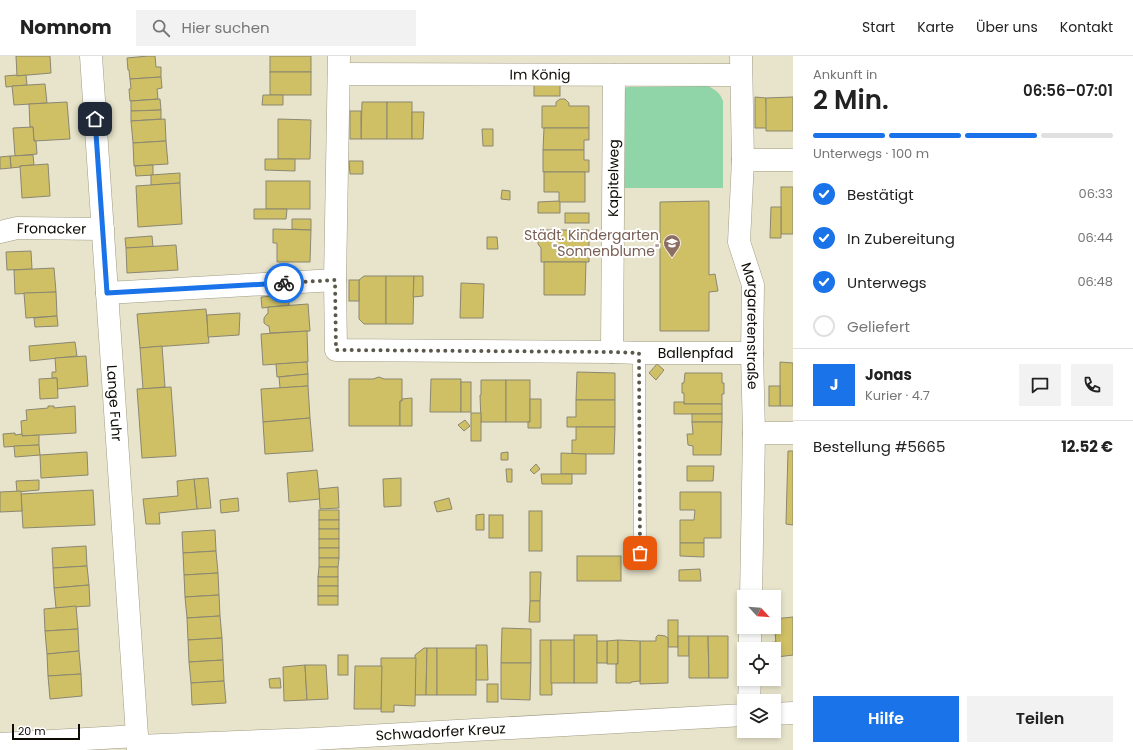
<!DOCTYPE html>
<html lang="de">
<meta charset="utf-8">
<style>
:root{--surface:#fff;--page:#f2f2f2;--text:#222;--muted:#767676;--line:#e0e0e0;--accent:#1a73e8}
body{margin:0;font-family:Poppins,sans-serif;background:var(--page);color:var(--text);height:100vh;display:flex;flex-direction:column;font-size:15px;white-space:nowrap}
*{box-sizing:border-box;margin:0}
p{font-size:13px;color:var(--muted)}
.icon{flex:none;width:22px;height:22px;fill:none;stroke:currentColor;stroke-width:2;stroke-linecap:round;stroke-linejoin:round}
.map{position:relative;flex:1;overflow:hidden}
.panel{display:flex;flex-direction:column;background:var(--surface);width:340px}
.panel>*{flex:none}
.needle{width:26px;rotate:116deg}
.buttons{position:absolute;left:737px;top:534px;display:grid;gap:8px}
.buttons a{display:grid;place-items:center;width:44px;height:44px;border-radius:0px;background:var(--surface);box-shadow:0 2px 6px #0003;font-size:20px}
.scale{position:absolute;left:12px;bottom:10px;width:68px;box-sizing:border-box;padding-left:4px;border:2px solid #0e0c05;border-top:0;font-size:11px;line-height:14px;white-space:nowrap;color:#0e0c05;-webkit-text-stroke:3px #fff;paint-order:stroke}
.pin{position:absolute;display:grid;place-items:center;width:34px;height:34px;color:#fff;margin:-17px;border-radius:8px;box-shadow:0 2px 6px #0006}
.courier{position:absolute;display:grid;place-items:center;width:40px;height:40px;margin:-20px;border:3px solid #1a73e8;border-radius:50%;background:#fff;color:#222;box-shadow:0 1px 5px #0007}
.head em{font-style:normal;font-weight:600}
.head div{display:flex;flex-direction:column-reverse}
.head{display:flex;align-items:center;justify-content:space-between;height:68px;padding:0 20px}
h1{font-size:26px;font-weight:600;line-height:30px}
.bar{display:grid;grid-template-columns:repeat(4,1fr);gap:6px 4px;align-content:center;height:48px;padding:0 20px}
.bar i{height:5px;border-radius:3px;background:var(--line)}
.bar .current{background:var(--accent)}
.bar p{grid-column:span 4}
.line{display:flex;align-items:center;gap:10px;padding:0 20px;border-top:1px solid var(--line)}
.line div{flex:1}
.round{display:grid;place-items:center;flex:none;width:42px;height:42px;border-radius:0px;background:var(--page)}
ol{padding:0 20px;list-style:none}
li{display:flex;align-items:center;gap:12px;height:44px}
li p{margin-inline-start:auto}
li .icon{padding:4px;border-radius:50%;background:var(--accent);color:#fff;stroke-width:4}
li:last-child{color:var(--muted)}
li i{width:22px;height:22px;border:2px solid var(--line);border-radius:50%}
.cta{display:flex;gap:8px;margin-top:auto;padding:8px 20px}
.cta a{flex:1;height:46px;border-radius:0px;background:var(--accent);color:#fff;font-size:16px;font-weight:600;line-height:46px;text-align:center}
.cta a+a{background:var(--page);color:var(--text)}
header{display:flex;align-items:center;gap:24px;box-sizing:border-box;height:56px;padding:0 20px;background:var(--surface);border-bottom:1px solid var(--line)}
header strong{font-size:19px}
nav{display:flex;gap:22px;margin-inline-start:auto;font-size:14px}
.search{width:280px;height:36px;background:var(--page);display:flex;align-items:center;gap:10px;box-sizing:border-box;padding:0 14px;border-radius:0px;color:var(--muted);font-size:15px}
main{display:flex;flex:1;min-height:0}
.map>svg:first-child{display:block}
.green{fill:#8fd5a8}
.building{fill:#cfc065;stroke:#8b8771}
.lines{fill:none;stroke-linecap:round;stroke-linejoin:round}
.lane-casing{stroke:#a09c85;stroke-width:13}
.street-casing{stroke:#a09c85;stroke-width:23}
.lane{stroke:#fff;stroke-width:12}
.street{stroke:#fff;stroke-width:22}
.done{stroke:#5a584a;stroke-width:4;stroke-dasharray:0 7.2}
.route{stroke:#1a73e8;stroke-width:5}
.labels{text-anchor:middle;stroke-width:4;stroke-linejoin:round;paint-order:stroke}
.street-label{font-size:14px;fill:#0e0c05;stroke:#fff}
.education-label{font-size:14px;fill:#785e54;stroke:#fff;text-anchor:end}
</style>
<header>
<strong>Nomnom</strong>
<div class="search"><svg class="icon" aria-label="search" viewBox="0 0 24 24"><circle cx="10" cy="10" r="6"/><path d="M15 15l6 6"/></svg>Hier suchen</div>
<nav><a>Start</a><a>Karte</a><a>Über uns</a><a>Kontakt</a></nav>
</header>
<main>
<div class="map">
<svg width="793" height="694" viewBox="0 0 793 694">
<rect width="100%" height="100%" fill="#e8e4cb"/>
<path class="green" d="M708,30C716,34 720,37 723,45V132H621L623,34L627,31Z"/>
<g class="building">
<polygon points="16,0 50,0 51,17 17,20"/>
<polygon points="148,0 155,0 156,11 161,11 161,21 130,23 129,14 128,14 127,2"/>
<rect x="270" y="0" width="41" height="16"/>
<rect x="270" y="16" width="41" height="23"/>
<polygon points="17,19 17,20 26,19 27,29 6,31 5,20"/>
<polygon points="161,21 162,32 157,33 158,43 130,45 129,33 131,33 130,23"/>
<polygon points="45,28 47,47 14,49 12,30"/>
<rect x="534" y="29" width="26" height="11"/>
<polygon points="263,39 283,39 283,49 262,49"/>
<polygon points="755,41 766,42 767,72 755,72"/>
<polygon points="793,41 793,75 766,75 766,42"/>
<polygon points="160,43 161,54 131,55 131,45"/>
<polygon points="560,43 565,43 569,47 569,50 589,50 589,72 542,72 542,50 556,50 556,46"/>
<polygon points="67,46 70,83 34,85 33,71 30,71 29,48"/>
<polygon points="362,46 387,46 387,83 361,83"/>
<rect x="387" y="46" width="25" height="37"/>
<polygon points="161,54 161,63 131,65 131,55"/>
<rect x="350" y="55" width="11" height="28"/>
<polygon points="412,56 424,56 423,83 412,83"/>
<polygon points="165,63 166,85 133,87 131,65"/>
<polygon points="278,63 311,64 310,103 278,103"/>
<polygon points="33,71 34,85 36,85 37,98 15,100 13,72"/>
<polygon points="544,72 589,72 589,84 584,84 584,94 543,94"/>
<polygon points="482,73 493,73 493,90 483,90"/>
<polygon points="166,85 168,108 134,110 133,87"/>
<polygon points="543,94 584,94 584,104 589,104 589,116 543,116"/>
<polygon points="33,99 34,109 20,110 20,111 11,112 10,100"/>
<polygon points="10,100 11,112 0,113 0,101"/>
<polygon points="265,103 295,103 295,115 265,114"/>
<polygon points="349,105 363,105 363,118 350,118"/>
<polygon points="48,108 50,140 22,142 20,110"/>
<polygon points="153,109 153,119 136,120 135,110"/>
<polygon points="544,116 585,116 585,146 559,146 559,136 544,136"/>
<polygon points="180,117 180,127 151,129 151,119"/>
<rect x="266" y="125" width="44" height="28"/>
<polygon points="180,127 182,168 138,171 136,130"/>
<rect x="781" y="131" width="12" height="47"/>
<polygon points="502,134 510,135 510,144 501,143"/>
<polygon points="559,145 559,146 560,146 560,157 538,157 538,146"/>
<polygon points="709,145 709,219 715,218 718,235 709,236 709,275 660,275 660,146"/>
<polygon points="771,151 781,151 781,182 770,182"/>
<polygon points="254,153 287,153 286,163 254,163"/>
<rect x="565" y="157" width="24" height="10"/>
<polygon points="292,163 311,163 311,174 292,173"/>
<polygon points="273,173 311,174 310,206 277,206 277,187 273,187"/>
<polygon points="541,174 589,174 589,206 541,206 541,192 538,188 538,177"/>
<polygon points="152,180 153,191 126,192 125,182"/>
<polygon points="487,181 497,181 498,193 487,193"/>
<polygon points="176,189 178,214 127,217 126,192"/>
<polygon points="31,195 32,213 7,214 6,196"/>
<polygon points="544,206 586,206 585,239 544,239"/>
<polygon points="54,212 56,236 15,238 14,214"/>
<polygon points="364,220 386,220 386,268 364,268 359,263 359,224"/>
<polygon points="386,220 414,220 413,268 386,268"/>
<polygon points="414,220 423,220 423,240 413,241"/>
<rect x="349" y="224" width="10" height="21"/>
<polygon points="461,227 484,228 483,262 460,262"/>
<polygon points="56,236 57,260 26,262 24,237"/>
<polygon points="289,239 289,249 262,252 261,241"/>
<polygon points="308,248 310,275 270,277 269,270 268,270 264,267 264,262 267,258 268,258 268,251"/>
<polygon points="206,253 209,287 140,292 137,258"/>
<polygon points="240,257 239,279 208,281 207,259"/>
<polygon points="57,260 58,270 35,271 34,262"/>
<polygon points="307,275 308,306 263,309 261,278"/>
<polygon points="75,286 77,300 30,305 29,290"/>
<polygon points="162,290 165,331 143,333 140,292"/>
<polygon points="86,300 88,330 57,333 57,322 52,322 52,316 56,316 55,302"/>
<polygon points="307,306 308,318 277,321 276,308"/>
<polygon points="780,306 793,307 793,350 780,350"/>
<polygon points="657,308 664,314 656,324 649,317"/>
<polygon points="577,316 615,317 615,344 576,344"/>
<polygon points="685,317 722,317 722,327 724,327 724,338 722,338 722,348 684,348 684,337 682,337 682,327 684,327"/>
<polygon points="308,318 308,330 280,332 279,321"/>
<polygon points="379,321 384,323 402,323 402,345 400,345 400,370 349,370 349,323 373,323"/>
<polygon points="57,322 58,342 40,343 39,323"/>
<polygon points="431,323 461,323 461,356 430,356"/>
<polygon points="481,324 506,324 506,366 481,366 480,339 481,339"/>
<rect x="506" y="324" width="24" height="42"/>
<rect x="461" y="326" width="10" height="30"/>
<polygon points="308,330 310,362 263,366 261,333"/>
<rect x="769" y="330" width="11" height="20"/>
<polygon points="171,331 176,400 142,402 137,333"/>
<polygon points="412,342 412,370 400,370 400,345 402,345 402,343"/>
<polygon points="530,343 541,343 541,372 528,372 528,366 530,366"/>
<polygon points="576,344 615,344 615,371 567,371 567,361 576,361"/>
<polygon points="674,346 684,346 684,348 722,348 722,358 674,358"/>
<polygon points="48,350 54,350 54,352 75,350 76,377 22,380 21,365 27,364 26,354 48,352"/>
<rect x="471" y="357" width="10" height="28"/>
<rect x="692" y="358" width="30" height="8"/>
<polygon points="310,362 313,395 265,398 263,366"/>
<polygon points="465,364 470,370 464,375 458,369"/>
<polygon points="692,366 722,366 721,399 693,399 693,390 688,389 687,378 693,378"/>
<polygon points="576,371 615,371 614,398 572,398 572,384 576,384"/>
<polygon points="15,377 15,379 22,378 22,380 39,379 39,389 4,391 3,378"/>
<polygon points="39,389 40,399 15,401 14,390"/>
<polygon points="788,395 793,395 793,469 786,468"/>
<polygon points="87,396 88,419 41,422 40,399"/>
<polygon points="508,396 508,404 501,404 501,397"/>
<polygon points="561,397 586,398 586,418 561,418"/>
<polygon points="536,408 540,413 534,418 530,414"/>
<polygon points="687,410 714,410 713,425 687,425"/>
<polygon points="506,413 512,413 512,426 507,426"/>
<polygon points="317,414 320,443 289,446 287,417"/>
<polygon points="541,418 572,418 572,428 542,428"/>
<polygon points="208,422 211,452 197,453 194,423"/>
<polygon points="401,422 401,450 384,451 383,423"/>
<polygon points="194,423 197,453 159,457 160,468 146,468 143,443 178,440 177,425"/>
<polygon points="39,424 39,434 17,436 16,425"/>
<polygon points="338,431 339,452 320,453 319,433"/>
<polygon points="93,434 95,469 23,472 21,438"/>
<polygon points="21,435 22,455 0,456 0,436"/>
<polygon points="680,436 721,436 721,482 704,482 704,487 680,487 680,464 694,464 695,454 680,454"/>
<polygon points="238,442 239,455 221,457 220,444"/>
<polygon points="449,442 452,453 437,456 434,446"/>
<rect x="319" y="454" width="20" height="10"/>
<rect x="529" y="455" width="13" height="40"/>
<polygon points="484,458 484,474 476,474 476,459"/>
<rect x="489" y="459" width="14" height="23"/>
<rect x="319" y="464" width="20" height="9"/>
<rect x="319" y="473" width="20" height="10"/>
<polygon points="215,474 216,495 183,497 182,476"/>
<rect x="319" y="483" width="20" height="9"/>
<polygon points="680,487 704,487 704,501 680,500"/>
<polygon points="86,490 87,510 53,512 52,492"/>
<rect x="319" y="492" width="20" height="10"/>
<polygon points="216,495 218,517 184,519 183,497"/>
<rect x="577" y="500" width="44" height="25"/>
<polygon points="319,502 339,502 338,511 319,511"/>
<polygon points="87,510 89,529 54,532 53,512"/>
<polygon points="319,511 338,511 338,521 318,521"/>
<polygon points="700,513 701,525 679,525 679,514"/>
<polygon points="530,516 541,516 540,545 530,545"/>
<polygon points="218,517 219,539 185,541 184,519"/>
<rect x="318" y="521" width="20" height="9"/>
<polygon points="89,529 90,550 56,552 54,532"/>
<rect x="318" y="530" width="20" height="10"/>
<polygon points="219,539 220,560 187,562 185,541"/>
<rect x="318" y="540" width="20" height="9"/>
<polygon points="530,545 540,545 540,566 529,566"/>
<polygon points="76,550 78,573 45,575 44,553"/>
<polygon points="220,560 222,582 188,584 187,562"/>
<polygon points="793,561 793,599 777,601 774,563"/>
<rect x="668" y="564" width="10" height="27"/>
<polygon points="502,572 531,573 531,607 501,607"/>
<polygon points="78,573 79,595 47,598 45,575"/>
<rect x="574" y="579" width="23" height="48"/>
<polygon points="658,579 665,580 668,582 668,627 640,628 640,585 656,585 656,581"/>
<rect x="678" y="580" width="11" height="20"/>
<polygon points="689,580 708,580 709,622 689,622"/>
<polygon points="708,580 728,580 728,622 709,622"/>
<polygon points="222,582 223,604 189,606 188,584"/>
<polygon points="540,584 551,584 552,639 540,639"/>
<rect x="551" y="584" width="23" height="43"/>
<polygon points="618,584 618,608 607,608 607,585"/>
<polygon points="618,584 640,585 640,625 631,626 631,627 616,627 616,608 618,608"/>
<rect x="597" y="585" width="10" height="22"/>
<polygon points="776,586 778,606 774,606 774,593 767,593 766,587"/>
<polygon points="476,589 487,589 488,624 476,624"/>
<polygon points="424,592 427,592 426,639 415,639 415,599"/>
<polygon points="427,592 437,592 437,639 426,639"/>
<rect x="437" y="592" width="39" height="47"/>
<polygon points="79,595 81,618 48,620 47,598"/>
<rect x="338" y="599" width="10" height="20"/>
<polygon points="381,602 416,602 415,650 394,649 394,656 381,656"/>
<polygon points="223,604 224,625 191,627 189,606"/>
<polygon points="501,607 531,607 530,644 501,643"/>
<polygon points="305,609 307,644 284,645 283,611"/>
<polygon points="305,609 326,609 328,643 307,644"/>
<polygon points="355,610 382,610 381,653 354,653"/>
<polygon points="81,618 82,640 50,643 48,620"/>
<polygon points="280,622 281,632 270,632 269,623"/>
<polygon points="224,625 226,647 192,649 191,627"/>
<rect x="487" y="628" width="11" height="18"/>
</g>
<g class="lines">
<g class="lane-casing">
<polyline id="lane" points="639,297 640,497"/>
</g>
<g class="street-casing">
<g id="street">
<path id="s1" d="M91,0L138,694"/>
<path id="s2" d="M741,0L743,104L739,186L753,229L752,297L754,377L751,541"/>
<path id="s3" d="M339,18L741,19"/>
<polyline points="743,104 793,104"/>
<path id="s4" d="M0,176L17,172L103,173"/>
<polyline points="335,224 339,0"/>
<path id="s5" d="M107,237L335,224L336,294L612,296L639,297H752"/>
<path id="s6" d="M612,296L614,19"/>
<polyline points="754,377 793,377"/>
<polyline points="750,593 750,571"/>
<polyline points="749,645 750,623"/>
<polyline points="774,658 793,657"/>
<polyline points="0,688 137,680"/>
<path id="s7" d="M138,690L313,683L744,659"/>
</g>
</g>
<use href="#lane" class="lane"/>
<use href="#street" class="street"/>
</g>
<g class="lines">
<polyline class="done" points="284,227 335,224 336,294 612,296 639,297 640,497"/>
<polyline class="route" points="95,63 107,237 284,227"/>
</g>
<defs>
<g id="school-pin" transform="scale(0.9)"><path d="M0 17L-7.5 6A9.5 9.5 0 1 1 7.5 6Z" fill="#8d6e63" stroke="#fff"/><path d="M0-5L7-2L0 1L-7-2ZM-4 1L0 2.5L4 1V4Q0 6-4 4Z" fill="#fff"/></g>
</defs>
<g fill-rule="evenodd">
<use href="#school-pin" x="672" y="187"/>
</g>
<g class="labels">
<g class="street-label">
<text dy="5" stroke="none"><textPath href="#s3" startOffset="201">Im König</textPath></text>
<text dy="5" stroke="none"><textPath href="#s6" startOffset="174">Kapitelweg</textPath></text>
<text dy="5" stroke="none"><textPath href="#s4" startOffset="52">Fronacker</textPath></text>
<text dy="5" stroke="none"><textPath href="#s2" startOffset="272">Margaretenstraße</textPath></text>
<text dy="5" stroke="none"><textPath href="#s5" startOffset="658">Ballenpfad</textPath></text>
<text dy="5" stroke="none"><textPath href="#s1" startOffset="348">Lange Fuhr</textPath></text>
<text dy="5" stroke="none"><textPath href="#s7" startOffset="303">Schwadorfer Kreuz</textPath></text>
</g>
<g class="education-label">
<text x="659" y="184">Städt. Kindergarten<tspan x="659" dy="16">"Sonnenblume"</tspan></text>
</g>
</g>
</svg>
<div class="buttons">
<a><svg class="needle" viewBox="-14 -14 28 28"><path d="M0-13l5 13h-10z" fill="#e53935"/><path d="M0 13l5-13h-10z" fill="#767676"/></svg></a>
<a><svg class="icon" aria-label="locate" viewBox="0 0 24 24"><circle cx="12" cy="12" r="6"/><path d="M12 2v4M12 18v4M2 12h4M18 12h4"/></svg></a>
<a><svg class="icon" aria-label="layers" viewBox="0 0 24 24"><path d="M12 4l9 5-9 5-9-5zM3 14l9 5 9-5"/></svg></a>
</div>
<div class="scale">20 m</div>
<div class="pin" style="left:640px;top:497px;background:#ea580c"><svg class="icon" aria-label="bag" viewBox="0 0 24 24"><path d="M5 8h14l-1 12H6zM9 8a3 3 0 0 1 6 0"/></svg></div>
<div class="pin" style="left:95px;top:63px;background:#1f2937"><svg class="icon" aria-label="home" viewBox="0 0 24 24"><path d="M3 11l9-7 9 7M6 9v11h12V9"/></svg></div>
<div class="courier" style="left:284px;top:227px"><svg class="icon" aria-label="bike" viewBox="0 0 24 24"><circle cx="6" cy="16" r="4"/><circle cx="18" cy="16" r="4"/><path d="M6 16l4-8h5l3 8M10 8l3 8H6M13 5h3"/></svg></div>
</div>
<section class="panel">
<div class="head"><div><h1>2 Min.</h1><p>Ankunft in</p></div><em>06:56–07:01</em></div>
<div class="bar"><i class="current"></i><i class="current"></i><i class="current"></i><i></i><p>Unterwegs · 100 m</p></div>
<ol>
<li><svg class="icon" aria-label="check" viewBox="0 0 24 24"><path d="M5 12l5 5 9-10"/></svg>Bestätigt<p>06:33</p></li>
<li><svg class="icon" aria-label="check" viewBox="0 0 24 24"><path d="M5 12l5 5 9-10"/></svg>In Zubereitung<p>06:44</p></li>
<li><svg class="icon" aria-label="check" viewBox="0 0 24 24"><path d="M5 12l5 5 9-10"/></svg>Unterwegs<p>06:48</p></li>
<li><i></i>Geliefert</li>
</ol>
<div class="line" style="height:72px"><b class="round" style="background:var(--accent);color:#fff">J</b><div><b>Jonas</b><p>Kurier · 4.7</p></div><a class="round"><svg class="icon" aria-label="chat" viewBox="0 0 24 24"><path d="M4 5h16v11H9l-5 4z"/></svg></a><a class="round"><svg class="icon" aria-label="phone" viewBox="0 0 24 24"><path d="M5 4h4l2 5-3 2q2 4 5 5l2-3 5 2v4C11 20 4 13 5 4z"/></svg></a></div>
<div class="line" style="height:52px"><div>Bestellung #5665</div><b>12.52 €</b></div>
<div class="cta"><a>Hilfe</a><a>Teilen</a></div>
</section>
</main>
